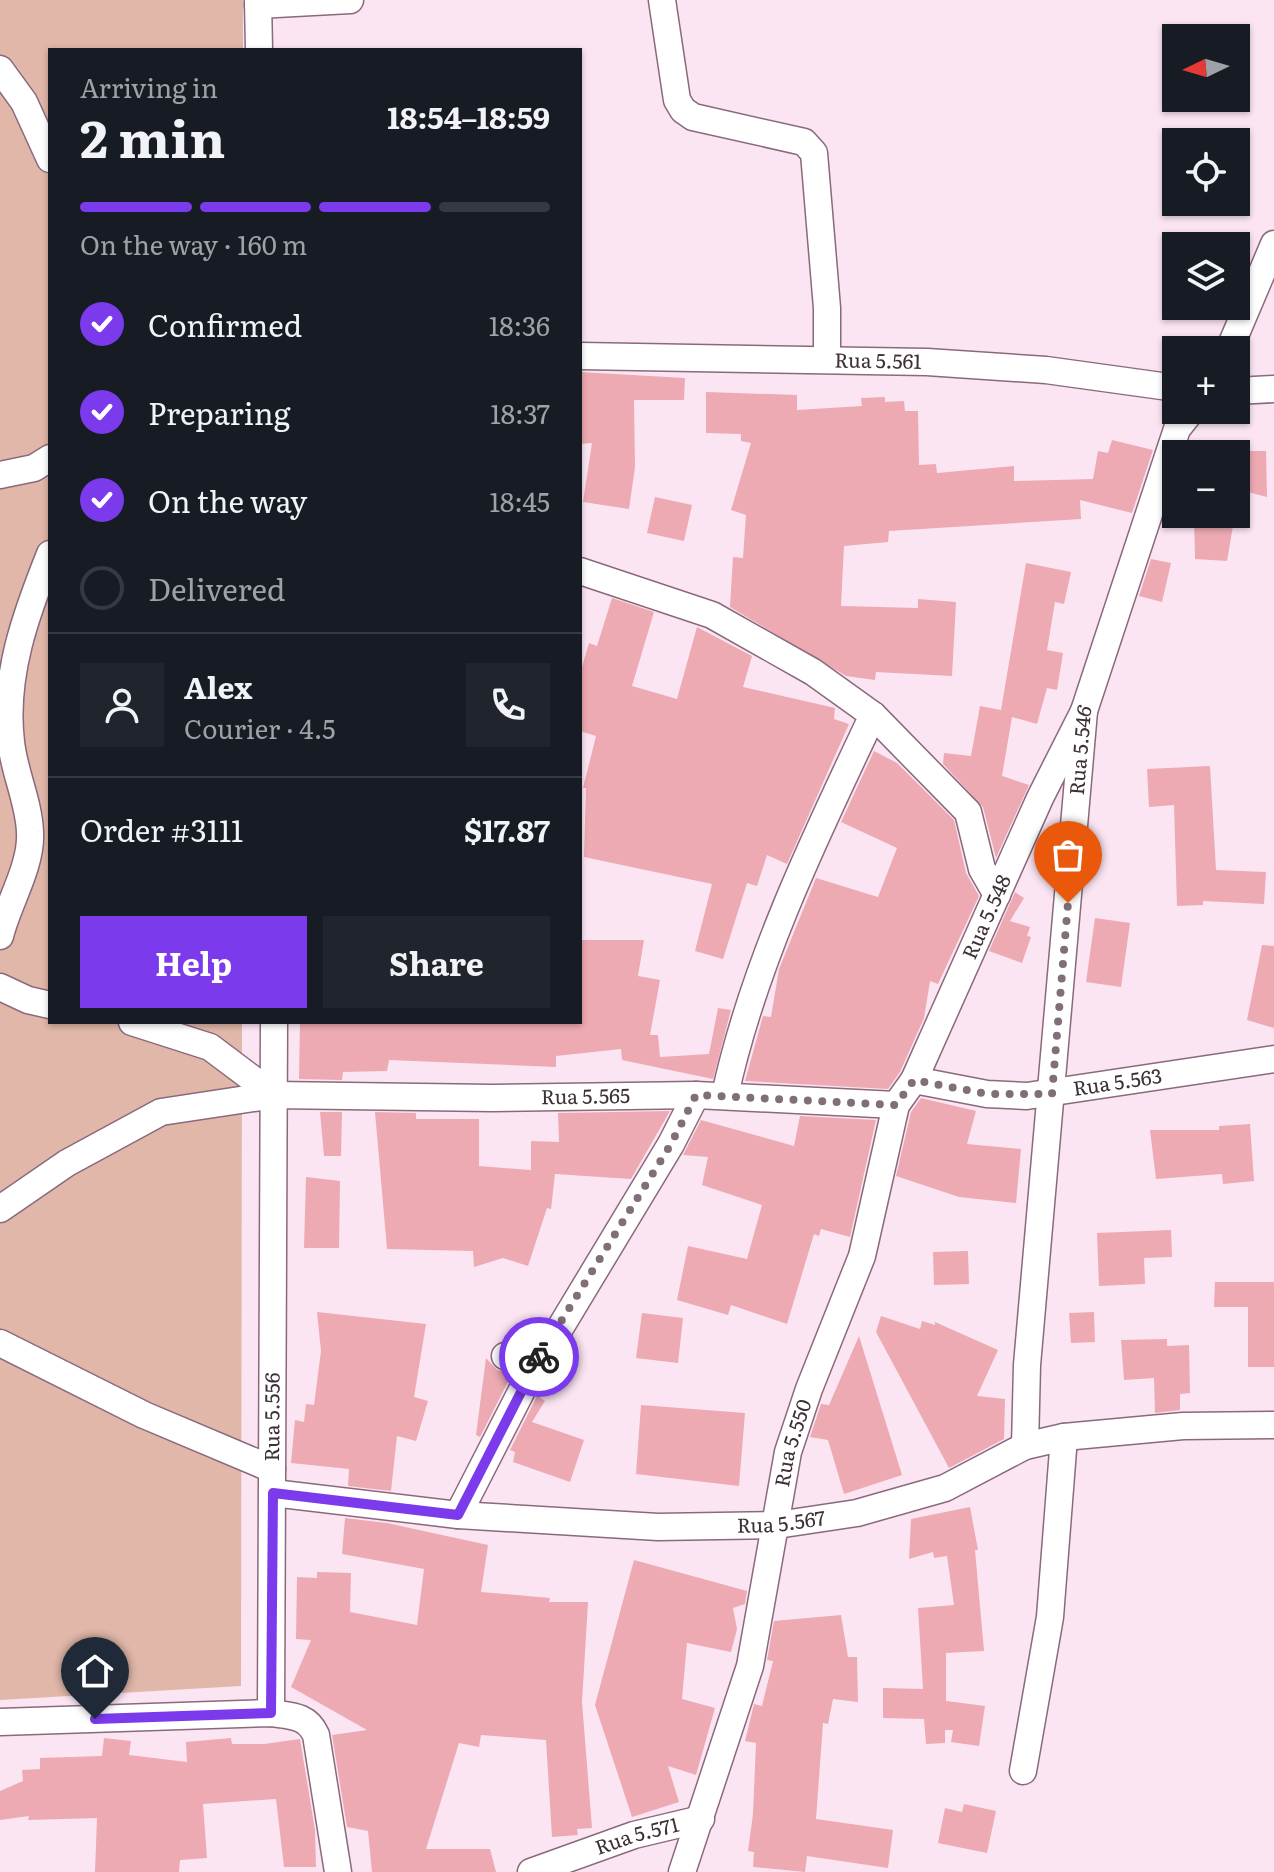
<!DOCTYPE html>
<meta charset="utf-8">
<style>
:root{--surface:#171b24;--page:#20242c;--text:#f1f3f6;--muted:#9ea1a6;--line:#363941;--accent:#7c3aed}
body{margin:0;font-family:Literata,serif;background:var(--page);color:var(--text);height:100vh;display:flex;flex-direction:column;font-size:30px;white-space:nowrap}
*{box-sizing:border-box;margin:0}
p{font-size:26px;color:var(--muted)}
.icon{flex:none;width:44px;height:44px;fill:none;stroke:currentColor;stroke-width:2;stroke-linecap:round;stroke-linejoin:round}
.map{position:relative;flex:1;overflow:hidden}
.details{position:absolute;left:48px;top:48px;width:534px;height:976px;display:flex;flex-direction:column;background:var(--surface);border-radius:0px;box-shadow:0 2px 6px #0004}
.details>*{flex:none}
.needle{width:52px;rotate:265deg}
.buttons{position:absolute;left:1162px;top:24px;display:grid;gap:16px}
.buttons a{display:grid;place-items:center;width:88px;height:88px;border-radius:0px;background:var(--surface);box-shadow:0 2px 6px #0004;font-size:40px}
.pin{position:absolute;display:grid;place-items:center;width:68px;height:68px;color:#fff;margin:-82px -34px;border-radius:50% 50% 50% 0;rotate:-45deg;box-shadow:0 0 8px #0007}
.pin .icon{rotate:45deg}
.courier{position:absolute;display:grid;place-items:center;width:80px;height:80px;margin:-40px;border:6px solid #7c3aed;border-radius:50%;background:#fff;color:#222;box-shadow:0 2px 10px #0007}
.summary em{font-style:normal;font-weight:700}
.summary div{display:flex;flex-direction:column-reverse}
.summary{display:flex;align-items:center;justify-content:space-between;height:136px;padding:0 32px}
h1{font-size:52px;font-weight:700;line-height:60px}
.bar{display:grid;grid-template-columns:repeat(4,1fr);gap:12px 8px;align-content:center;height:96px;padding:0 32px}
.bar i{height:10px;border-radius:6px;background:var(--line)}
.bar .on{background:var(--accent)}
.bar p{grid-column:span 4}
.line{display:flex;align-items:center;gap:20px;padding:0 32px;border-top:2px solid var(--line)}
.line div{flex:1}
.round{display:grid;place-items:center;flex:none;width:84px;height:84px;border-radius:0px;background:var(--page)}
ol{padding:0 32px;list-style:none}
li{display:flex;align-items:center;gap:24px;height:88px}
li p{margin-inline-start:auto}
li .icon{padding:8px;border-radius:50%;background:var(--accent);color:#fff;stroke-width:4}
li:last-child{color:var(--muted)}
li i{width:44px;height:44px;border:4px solid var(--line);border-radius:50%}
.button{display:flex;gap:16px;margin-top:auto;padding:16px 32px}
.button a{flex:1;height:92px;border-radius:0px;background:var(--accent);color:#fff;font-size:32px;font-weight:700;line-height:92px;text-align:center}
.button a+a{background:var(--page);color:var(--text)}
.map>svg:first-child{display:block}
.green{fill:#e0b7a8}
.building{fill:#edaab3}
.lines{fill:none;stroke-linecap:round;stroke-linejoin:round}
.minor-casing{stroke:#8a697d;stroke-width:29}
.minor{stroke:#fff;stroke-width:26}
.done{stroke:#806f79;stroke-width:8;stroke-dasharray:0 14.4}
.route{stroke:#7c3aed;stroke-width:10}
.labels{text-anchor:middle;stroke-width:6;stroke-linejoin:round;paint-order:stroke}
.street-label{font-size:20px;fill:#3e3038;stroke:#fef7fb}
</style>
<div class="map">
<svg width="1274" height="1872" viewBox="0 0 1274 1872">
<rect width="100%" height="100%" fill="#fbe5f2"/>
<polygon class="green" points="0,0 243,0 243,50 50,50 50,1022 242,1022 241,1686 0,1700"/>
<g class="building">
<polygon points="580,372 685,378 684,400 634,400 635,467 629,509 583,502 592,443 580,444"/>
<polygon points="706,392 797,395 797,410 862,406 861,398 885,397 885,402 904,401 905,411 918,411 919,465 936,464 937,473 1014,466 1014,481 1093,479 1098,451 1108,453 1112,440 1153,450 1132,513 1080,500 1081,519 889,531 888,542 844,546 841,606 918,608 918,599 956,602 952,676 876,672 875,680 846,676 730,607 733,557 743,558 746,515 731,510 751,443 741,441 741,434 706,433"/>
<polygon points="1236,451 1266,451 1267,497 1236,489"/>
<polygon points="655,497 692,505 684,541 647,533"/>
<polygon points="1194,514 1235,514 1227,561 1195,559"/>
<polygon points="1151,559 1171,563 1162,602 1139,596"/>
<polygon points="1026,563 1071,572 1064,604 1055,602 1047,650 1063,653 1057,690 1047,688 1037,724 1012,717 1002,776 1029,785 996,858 983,807 943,764 944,753 971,756 980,706 1001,710"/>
<polygon points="612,598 654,612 632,686 677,699 697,627 752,656 743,687 835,708 834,719 849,724 787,864 767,855 757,886 747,883 723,959 695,951 712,884 584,857 586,788 583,788 596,736 580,731 580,674 589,643 597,646"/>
<polygon points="874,751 897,763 954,820 966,873 979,896 938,984 930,981 924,1018 900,1072 888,1089 745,1081 763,1016 771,1017 779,969 816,878 878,897 897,848 841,822"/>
<polygon points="1210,766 1216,870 1266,872 1264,904 1203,901 1203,905 1177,906 1174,805 1149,807 1147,769"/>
<polygon points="1015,892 1024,898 1010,921 1030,927 1027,936 1031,937 1022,963 989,951"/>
<polygon points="1095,918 1130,923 1121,987 1086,982"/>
<polygon points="580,940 644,940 638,976 660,980 650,1035 658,1035 660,1057 709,1054 718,1008 731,1010 713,1079 622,1060 621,1049 556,1056 556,1067 389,1060 387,1071 343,1072 342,1080 299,1079 300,1022 580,1022"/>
<polygon points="1262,945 1274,946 1274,1028 1247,1020"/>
<polygon points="921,1098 976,1111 967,1144 1021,1149 1016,1203 959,1197 896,1176 911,1112"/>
<polygon points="670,1111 631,1179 555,1174 551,1209 547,1208 528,1266 503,1258 474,1267 473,1251 387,1249 375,1112 416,1113 416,1119 479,1119 479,1166 531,1170 531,1141 559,1142 558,1113"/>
<polygon points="320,1112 342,1112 341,1156 324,1156"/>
<polygon points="800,1116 876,1120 850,1237 821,1229 819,1236 814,1234 787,1324 731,1305 728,1315 677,1300 688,1246 747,1259 762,1205 702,1185 708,1157 683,1155 701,1120 794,1146"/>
<polygon points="1250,1124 1254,1181 1223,1184 1222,1174 1156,1179 1150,1130 1219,1130 1219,1126"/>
<polygon points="306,1177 340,1181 339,1248 304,1248"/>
<polygon points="1171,1230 1172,1257 1144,1258 1145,1284 1099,1286 1097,1233"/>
<polygon points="968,1251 969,1284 934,1285 933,1252"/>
<polygon points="1215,1282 1274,1282 1274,1367 1248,1367 1248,1307 1214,1307"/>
<polygon points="317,1312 426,1324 414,1397 428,1401 416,1441 397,1436 391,1491 348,1486 349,1469 291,1463 295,1420 304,1422 306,1404 314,1405 321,1351"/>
<polygon points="1094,1312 1095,1342 1071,1343 1069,1313"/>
<polygon points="642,1313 683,1318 678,1363 636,1358"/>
<polygon points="881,1316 920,1329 922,1321 935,1325 935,1322 998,1350 977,1396 1005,1399 1004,1439 949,1468 876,1332"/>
<polygon points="859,1336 902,1475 844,1494 828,1440 810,1437 821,1404 829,1405"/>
<polygon points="1167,1339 1167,1346 1189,1345 1190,1393 1180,1394 1180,1410 1155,1413 1154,1378 1124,1380 1121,1340"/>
<polygon points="486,1358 497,1370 513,1372 480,1437 476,1435"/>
<polygon points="537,1396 545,1401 532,1422 584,1440 570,1482 513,1462 515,1452 510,1450"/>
<polygon points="641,1405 745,1413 739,1486 636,1474"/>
<polygon points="970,1507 978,1550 975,1550 984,1651 946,1653 946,1701 985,1706 979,1746 951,1742 953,1730 945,1730 945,1743 926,1744 924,1719 883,1718 883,1688 923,1689 918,1608 954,1605 947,1556 934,1558 933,1552 909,1559 911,1519"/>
<polygon points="345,1518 387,1523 488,1545 481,1592 550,1598 549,1602 588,1602 582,1702 592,1828 577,1829 578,1835 552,1837 546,1740 481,1735 479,1747 459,1743 426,1849 490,1849 496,1872 372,1872 368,1831 347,1827 332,1735 367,1730 291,1687 311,1640 296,1639 297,1577 317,1578 317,1572 351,1573 350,1612 417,1625 424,1569 342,1554"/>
<polygon points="634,1560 747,1591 745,1604 733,1608 737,1629 731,1652 687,1643 682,1699 715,1708 696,1775 668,1766 679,1802 632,1817 595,1705"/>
<polygon points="841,1615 848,1657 857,1657 858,1702 833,1699 828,1724 823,1723 816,1819 893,1830 888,1868 807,1856 805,1872 753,1867 754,1852 748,1851 753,1814 756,1743 745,1741 754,1704 762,1706 773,1661 767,1660 774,1621"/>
<polygon points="104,1738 131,1741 129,1755 187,1762 186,1742 231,1738 232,1744 264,1744 300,1739 315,1830 316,1867 284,1867 276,1799 203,1804 207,1858 180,1860 179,1872 95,1872 97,1818 28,1820 29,1816 0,1820 0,1791 23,1781 22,1770 40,1769 40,1758 102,1756"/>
<polygon points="964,1804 996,1811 987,1853 938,1843 945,1808 962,1812"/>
</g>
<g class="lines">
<g class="minor-casing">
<g id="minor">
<polyline points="258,0 259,50"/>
<polyline points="662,0 677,100 683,110 693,117 804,142 814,153 827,308 827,358"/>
<polyline points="258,5 350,0"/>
<polyline points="0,69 24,102 50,159"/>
<polyline points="1229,350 1274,244"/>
<path id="s1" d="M580,356L927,362L1046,370L1176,388"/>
<polyline points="1236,391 1274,389"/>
<polyline points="0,475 34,468 50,458"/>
<polyline points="580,571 712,615 813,672 873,715 968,812 982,869 997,895"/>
<path d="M0,936C8,903 32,866 30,832C29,802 14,772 11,742C3,676 26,614 50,554"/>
<polyline points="0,987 28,1000 50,1005"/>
<polyline points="132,1022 210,1047 274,1095"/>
<path id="s2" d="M914,1080L987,1094L1027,1096L1274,1059"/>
<path d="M725,1095C753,965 816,835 873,715"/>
<path id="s3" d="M0,1209L67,1163L161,1112L274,1095L492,1098L696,1095L896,1105"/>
<polyline points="0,1343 144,1415 272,1469"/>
<polyline points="505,1356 539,1357 548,1348 671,1144 696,1095"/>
<path id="s4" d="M1025,1446L1027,1365L1084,711L1177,429L1192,410"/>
<path id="s5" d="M273,1493L458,1515L658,1527L777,1525L857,1513L945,1488L1025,1446L1064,1437L1183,1426L1274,1425"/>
<polyline points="458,1515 539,1357"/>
<path id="s6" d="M271,1713L274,1022"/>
<path d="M0,1722L271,1713C291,1716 307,1715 316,1735L338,1872"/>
<polyline points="1023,1771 1050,1617 1064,1437"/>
<path id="s7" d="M531,1872L634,1835L701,1819"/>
<path id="s8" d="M682,1872L750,1666L788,1452L809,1389L862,1256L896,1105L914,1080L1040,798L1084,711"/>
</g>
</g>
<use href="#minor" class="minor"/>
</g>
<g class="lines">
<polyline class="done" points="539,1357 671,1144 696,1095 896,1105 914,1080 987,1094 1052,1094 1068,903"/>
<polyline class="route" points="95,1719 271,1713 273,1493 458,1515 539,1357"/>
</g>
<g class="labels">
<g class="street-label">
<text dy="7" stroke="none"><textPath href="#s1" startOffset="298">Rua 5.561</textPath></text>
<text dy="7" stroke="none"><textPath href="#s4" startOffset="698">Rua 5.546</textPath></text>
<text dy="7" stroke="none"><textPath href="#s8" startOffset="1008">Rua 5.548</textPath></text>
<text dy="7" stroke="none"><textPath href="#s2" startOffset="206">Rua 5.563</textPath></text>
<text dy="7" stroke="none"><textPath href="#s3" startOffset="614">Rua 5.565</textPath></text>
<text dy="7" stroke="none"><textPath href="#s6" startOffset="296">Rua 5.556</textPath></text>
<text dy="7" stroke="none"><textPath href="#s8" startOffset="444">Rua 5.550</textPath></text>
<text dy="7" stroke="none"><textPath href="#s5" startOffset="510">Rua 5.567</textPath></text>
<text dy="7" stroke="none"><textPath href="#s7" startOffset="112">Rua 5.571</textPath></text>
</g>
</g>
</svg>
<div class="buttons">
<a><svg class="needle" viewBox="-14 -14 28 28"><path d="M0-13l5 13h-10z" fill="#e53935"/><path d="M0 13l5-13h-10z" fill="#9ea1a6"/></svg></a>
<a><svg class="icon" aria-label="locate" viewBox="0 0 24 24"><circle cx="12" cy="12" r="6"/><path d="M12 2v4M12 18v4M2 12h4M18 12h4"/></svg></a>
<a><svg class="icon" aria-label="layers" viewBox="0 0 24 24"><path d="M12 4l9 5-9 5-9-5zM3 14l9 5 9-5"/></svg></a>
<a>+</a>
<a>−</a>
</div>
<div class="pin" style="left:1068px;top:903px;background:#ea580c"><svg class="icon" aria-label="bag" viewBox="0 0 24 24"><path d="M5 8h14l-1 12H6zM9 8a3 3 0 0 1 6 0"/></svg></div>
<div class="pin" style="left:95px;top:1719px;background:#1f2937"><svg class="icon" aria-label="home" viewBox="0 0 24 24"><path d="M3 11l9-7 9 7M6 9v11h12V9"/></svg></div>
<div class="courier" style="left:539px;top:1357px"><svg class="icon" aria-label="bike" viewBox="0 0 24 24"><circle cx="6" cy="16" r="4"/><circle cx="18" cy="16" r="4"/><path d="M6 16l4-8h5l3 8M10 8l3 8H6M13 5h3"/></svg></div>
<section class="details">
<div class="summary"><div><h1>2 min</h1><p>Arriving in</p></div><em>18:54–18:59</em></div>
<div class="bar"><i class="on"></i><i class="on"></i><i class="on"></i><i></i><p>On the way · 160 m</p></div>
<ol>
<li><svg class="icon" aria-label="check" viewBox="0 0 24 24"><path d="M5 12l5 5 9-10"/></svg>Confirmed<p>18:36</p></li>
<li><svg class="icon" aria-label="check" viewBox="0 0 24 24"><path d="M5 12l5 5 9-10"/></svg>Preparing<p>18:37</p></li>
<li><svg class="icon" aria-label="check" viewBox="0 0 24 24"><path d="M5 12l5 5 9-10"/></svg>On the way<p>18:45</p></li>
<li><i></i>Delivered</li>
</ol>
<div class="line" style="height:144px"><a class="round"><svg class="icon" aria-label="person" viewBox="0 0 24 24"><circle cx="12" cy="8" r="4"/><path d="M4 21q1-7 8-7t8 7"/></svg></a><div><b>Alex</b><p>Courier · 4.5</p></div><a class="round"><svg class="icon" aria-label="phone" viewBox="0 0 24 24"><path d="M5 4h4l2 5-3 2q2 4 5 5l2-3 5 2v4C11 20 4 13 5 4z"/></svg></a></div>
<div class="line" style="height:104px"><div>Order #3111</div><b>$17.87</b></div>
<div class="button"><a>Help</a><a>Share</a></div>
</section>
</div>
